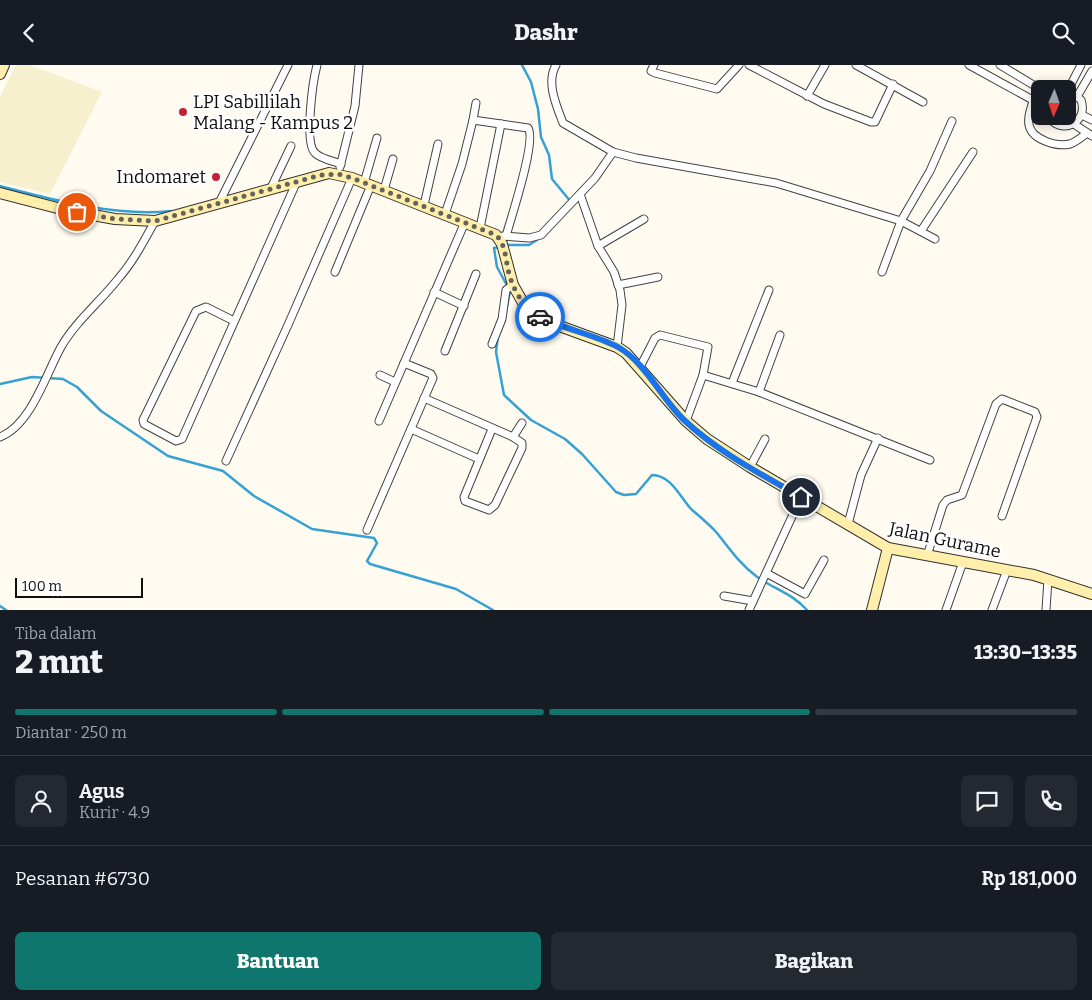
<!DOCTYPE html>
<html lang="id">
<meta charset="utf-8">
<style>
:root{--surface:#171b24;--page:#242831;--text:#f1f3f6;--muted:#9ea1a6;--line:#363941;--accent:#0f766e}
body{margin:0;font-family:Bitter,serif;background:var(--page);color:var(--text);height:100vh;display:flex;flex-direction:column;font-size:19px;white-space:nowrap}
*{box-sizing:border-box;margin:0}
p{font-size:16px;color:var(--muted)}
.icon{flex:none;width:28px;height:28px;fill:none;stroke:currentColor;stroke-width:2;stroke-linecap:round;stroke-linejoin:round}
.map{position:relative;height:545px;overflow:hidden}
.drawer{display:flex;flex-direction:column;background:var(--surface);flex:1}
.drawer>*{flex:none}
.needle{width:32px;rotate:182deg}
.fabs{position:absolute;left:1031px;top:15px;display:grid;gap:10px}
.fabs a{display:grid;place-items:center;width:45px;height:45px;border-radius:8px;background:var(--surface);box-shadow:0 2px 12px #0003;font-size:25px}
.scale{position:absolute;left:15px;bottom:12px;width:128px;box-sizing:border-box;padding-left:5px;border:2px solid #0f0f0f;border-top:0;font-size:14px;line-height:18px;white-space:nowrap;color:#0f0f0f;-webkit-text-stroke:4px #fff;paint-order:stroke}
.pin{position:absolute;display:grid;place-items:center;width:42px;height:42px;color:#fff;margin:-21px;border:2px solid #fff;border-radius:50%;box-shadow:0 1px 5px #0007}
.courier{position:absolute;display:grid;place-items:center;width:50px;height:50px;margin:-25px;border:4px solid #1a73e8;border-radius:50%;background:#fff;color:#222;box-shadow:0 1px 6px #0007}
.overview em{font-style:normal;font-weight:800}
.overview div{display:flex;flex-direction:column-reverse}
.overview{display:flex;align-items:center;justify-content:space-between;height:85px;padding:0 15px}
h1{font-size:32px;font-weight:800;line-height:38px}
.bar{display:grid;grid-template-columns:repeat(4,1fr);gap:8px 5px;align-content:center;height:60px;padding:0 15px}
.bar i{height:6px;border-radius:4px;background:var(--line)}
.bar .selected{background:var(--accent)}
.bar p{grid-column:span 4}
.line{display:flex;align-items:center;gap:12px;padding:0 15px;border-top:1px solid var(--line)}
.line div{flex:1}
.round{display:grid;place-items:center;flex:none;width:52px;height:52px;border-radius:8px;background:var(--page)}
.action{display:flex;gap:10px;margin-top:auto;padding:10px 15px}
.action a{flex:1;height:58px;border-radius:8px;background:var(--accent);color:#fff;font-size:20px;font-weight:800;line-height:58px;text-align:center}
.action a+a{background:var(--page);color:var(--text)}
header{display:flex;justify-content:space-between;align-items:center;height:65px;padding:0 15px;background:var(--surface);font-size:22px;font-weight:800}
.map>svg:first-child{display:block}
.farmland{fill:#f7f0ce}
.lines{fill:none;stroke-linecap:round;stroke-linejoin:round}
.stream{stroke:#35a1d4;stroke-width:2.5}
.street-casing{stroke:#424242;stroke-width:9}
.secondary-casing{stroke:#313131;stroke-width:12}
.street{stroke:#fff;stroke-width:7}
.secondary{stroke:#ffefab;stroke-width:10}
.done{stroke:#63625e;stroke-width:5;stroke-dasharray:0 9}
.route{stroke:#1a73e8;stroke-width:6}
.poi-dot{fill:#c71f34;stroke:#fff;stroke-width:2}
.labels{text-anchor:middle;stroke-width:5;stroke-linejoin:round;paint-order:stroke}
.poi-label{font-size:18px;fill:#0f0f0f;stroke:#fff;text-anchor:start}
.street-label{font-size:18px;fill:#0f0f0f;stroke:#fff}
</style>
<header><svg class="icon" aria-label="back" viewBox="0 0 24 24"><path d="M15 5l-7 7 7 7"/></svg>Dashr<svg class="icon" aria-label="search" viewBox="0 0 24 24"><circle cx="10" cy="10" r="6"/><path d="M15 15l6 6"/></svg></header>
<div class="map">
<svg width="1092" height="545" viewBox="0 0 1092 545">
<rect width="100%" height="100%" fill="#fffbf0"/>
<polygon class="farmland" points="16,0 30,0 102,27 50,129 0,117 0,32"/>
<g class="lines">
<g class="stream">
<polyline points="522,0 531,17 538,44 541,72 549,90 552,114 571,137"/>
<path d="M0,121C54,135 115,152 171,146"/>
<polyline points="506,180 529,180 540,173"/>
<polyline points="500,182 494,183 497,202 510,226 505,252"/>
<path d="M498,271L496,287L504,330L531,355L565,374L582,389L616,427L624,430L636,429L652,410C671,410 680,432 691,444C700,452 709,459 717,468C729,483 740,499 756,511C773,524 792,528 807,545"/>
<polyline points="0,319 32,312 63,314 77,322 101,346 168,391 223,406 254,431 312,464 374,473 377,478 367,496 370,499 456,524 493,545"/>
<polyline points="0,541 6,545"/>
</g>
<g class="street-casing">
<g id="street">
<path d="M317,0C313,15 304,78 315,88C321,94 333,96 341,99"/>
<path d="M556,0C546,17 556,40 563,58L613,87L636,93L776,118L901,156L935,174"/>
<polyline points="654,0 651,6 655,8 717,24 739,0"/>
<polyline points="749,0 824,39 871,57 875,57 893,19"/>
<polyline points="856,0 923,37"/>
<polyline points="969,0 1040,39"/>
<polyline points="1000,0 1040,24"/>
<polyline points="1068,25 1081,0"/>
<polyline points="1078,30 1092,6"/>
<polyline points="807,31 825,0"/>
<path d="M1033,36C1031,44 1027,52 1029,60C1032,75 1057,82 1070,79C1076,77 1082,72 1087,68"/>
<polyline points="1082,50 1092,55"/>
<path d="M1048,51C1061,72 1089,57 1081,35L1068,25"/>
<polyline points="473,55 476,38"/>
<polyline points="1074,59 1092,71"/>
<polyline points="340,102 355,41 359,0"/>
<polyline points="364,118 377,73"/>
<polyline points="271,123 291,81"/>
<polyline points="384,125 393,94"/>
<polyline points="580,129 598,181 614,207 620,225 622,240 617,282"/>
<polyline points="219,138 288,0"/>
<polyline points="424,140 438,79"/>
<path d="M445,149L462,99L473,55L528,63C537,75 511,153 506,171"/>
<polyline points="480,163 501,59"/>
<polyline points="921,166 973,87"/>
<polyline points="503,171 529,173 541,170 595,113 613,87"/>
<polyline points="598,181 644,154"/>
<polyline points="335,207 371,120"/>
<polyline points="882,207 901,156 930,106 952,56"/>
<polyline points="618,220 658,212"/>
<polyline points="434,227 464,241"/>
<polyline points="234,256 206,242 196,246 143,355 144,359 176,376 182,374 297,116"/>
<polyline points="492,279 502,254 506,225 513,220"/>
<polyline points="445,286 476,209"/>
<polyline points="640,302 655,273 660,270 708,282 703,310 686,356"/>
<polyline points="380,310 395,317"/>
<polyline points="703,310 759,327 930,395"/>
<polyline points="732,318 769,225"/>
<polyline points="759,327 780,270"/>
<polyline points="424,333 513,372 522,378 522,383 495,440 489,445 465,436 464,432 492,364"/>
<polyline points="379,356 465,157"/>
<polyline points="411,364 479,394"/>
<path d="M0,372C31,360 46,309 61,282C76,256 100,237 118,214C133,197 144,176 155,156"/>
<polyline points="513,372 522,358"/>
<polyline points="226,396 288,260 352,113"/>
<polyline points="750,402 765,374"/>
<polyline points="848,459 861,410 878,373"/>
<polyline points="367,465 433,313 431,309 404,298"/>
<polyline points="927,491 943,440 947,435 962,430 996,339 1002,334 1035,347 1037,352 1002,451"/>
<polyline points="768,509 805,529 824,495"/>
<polyline points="724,531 753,536"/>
<polyline points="749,545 801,432"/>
<polyline points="946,545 963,497"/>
<polyline points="992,545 1007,505"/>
<polyline points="1046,545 1048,514"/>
</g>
</g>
<g class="secondary-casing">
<g id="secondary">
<polyline points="0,9 4,0"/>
<polyline points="0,128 65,145 115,154 155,156 329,108 352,113 496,170 502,179 513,220 526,243 554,259 617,282 626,288 686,356 707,374 750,402 888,483 1034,510 1092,529"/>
<polyline points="872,545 888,483"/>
</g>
</g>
<use href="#street" class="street"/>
<use href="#secondary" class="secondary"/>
</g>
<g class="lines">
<path class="done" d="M77,147L115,154L155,156L321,110L338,109L352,113L496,170C504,178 505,188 507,199C510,219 521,242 540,252"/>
<path class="route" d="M540,252C564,264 595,270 618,282C646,298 661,333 684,355C718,387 761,409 801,432"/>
</g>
<g class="poi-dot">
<circle cx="183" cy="47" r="5"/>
<circle cx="216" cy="112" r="5"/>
</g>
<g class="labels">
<g class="poi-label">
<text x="193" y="43">LPI Sabillilah<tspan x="193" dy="21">Malang - Kampus 2</tspan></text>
<text x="206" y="118" text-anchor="end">Indomaret</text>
</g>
<g class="street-label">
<text transform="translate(945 475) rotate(12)" y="6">Jalan Gurame</text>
</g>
</g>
</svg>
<div class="fabs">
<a><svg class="needle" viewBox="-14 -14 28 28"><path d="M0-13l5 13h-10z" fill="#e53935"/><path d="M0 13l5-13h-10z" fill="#9ea1a6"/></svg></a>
</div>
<div class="scale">100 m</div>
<div class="pin" style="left:77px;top:147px;background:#ea580c"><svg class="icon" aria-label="bag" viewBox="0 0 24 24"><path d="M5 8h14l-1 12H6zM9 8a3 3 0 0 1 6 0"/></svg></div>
<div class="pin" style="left:801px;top:432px;background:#1f2937"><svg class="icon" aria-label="home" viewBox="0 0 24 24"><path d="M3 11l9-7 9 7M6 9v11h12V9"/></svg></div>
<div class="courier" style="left:540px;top:252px"><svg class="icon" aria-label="car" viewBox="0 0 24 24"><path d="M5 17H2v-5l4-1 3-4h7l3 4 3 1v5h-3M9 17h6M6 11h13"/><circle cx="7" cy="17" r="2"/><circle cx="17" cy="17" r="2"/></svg></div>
</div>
<section class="drawer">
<div class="overview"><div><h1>2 mnt</h1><p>Tiba dalam</p></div><em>13:30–13:35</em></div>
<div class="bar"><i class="selected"></i><i class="selected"></i><i class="selected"></i><i></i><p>Diantar · 250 m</p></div>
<div class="line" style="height:90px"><a class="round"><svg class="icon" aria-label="person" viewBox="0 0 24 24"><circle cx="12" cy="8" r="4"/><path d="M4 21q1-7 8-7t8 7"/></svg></a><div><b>Agus</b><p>Kurir · 4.9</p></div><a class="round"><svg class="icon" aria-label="chat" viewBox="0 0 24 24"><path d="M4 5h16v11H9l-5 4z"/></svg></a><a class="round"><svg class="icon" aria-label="phone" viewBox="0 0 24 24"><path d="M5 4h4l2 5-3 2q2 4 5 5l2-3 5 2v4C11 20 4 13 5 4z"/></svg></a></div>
<div class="line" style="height:65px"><div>Pesanan #6730</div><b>Rp 181,000</b></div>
<div class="action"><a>Bantuan</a><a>Bagikan</a></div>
</section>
